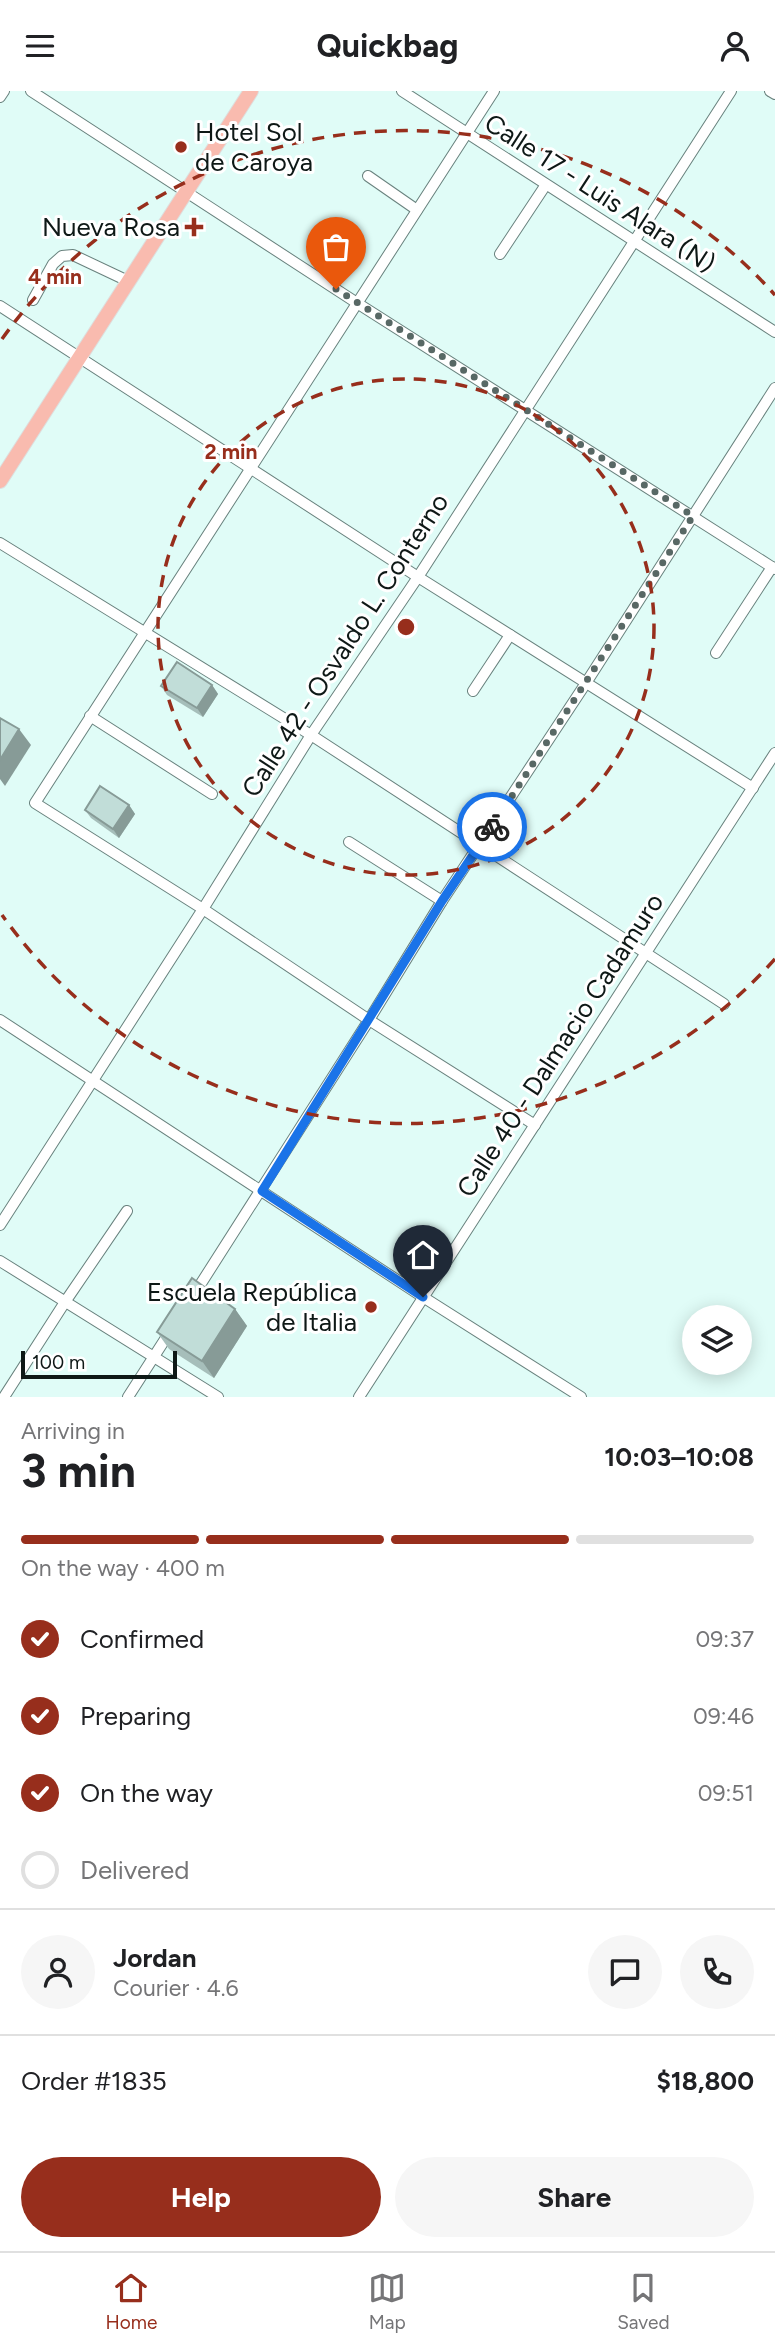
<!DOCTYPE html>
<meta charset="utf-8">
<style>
:root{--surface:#fff;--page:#f6f6f6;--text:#202124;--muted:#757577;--line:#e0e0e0;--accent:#972e1c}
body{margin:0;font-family:Figtree,sans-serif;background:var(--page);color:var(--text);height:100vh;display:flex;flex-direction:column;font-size:26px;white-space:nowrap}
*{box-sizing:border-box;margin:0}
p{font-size:23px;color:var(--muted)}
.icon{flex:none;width:38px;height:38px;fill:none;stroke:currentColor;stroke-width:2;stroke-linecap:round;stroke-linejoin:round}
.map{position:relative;height:1306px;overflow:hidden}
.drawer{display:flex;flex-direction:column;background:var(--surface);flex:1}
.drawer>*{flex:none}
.fabs{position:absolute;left:682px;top:1214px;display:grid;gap:14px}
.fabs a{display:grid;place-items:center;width:70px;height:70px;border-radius:50%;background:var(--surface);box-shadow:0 4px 18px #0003;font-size:35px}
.scale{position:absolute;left:21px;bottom:18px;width:156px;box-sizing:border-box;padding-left:7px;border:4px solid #0e1816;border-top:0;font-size:19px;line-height:24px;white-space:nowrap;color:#0e1816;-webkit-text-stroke:5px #fff;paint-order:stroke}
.pin{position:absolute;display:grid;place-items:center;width:60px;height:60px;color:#fff;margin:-72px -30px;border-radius:50% 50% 50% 0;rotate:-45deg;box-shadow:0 0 7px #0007}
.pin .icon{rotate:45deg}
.courier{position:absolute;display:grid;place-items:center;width:70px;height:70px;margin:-35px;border:5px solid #1a73e8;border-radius:50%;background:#fff;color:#222;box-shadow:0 2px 9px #0007}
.head em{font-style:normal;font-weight:700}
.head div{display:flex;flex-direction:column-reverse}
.head{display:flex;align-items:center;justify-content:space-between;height:119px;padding:0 21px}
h1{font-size:46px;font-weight:700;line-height:52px}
.bar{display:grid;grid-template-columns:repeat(4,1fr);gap:10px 7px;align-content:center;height:84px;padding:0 21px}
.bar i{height:9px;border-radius:5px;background:var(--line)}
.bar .current{background:var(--accent)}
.bar p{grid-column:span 4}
.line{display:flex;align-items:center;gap:18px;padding:0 21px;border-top:2px solid var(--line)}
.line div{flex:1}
.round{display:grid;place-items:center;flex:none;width:74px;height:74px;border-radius:37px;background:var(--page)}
ol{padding:0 21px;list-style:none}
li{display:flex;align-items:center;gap:21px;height:77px}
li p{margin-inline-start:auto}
li .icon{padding:7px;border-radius:50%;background:var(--accent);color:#fff;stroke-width:4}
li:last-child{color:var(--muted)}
li i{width:38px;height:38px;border:4px solid var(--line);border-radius:50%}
.button{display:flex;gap:14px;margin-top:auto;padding:14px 21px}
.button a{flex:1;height:80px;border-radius:42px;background:var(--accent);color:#fff;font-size:28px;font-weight:700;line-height:80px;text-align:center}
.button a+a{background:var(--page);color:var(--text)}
header{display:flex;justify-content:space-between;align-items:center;height:91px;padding:0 21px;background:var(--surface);font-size:32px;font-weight:700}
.menu{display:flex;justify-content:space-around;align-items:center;height:98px;border-top:2px solid var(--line);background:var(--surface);font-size:19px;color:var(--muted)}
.menu a{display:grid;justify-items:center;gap:4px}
.menu .current{color:var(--accent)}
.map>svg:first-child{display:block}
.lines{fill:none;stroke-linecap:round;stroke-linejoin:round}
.minor-casing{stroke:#69827e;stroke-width:12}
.major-casing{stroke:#dddfde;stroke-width:16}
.minor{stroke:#fff;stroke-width:10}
.major{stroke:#f9bbaf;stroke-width:14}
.wall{fill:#a6beba}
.shaded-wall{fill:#879b97}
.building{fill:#c1ddd8;stroke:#879b97;stroke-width:2}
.done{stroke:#586865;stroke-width:7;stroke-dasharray:0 12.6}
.route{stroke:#1a73e8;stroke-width:9}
.ring{fill:none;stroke:#972e1c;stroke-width:3.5;stroke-dasharray:12 9}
.poi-dot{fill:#972e1c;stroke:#fff;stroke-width:2.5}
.labels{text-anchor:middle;stroke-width:6;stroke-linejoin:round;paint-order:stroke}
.poi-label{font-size:26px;fill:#0e1816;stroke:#fff;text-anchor:end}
.street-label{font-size:26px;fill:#0e1816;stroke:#fff}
.centre{fill:#972e1c;stroke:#fff;stroke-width:3.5}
.ring-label{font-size:21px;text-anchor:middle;font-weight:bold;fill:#972e1c;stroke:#fff;stroke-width:6;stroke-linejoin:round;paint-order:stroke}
</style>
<header><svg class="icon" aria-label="menu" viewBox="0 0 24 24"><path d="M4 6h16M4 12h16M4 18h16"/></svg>Quickbag<svg class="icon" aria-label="person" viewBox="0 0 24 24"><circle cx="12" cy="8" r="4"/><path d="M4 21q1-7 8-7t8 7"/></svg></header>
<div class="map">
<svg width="775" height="1306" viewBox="0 0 775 1306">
<rect width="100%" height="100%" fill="#e0fcf7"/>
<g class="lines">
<g class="minor-casing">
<g id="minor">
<polyline points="31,0 357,212 775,478"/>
<polyline points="402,0 775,241"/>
<polyline points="494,0 35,712 203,818 369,929 535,1034"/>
<polyline points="770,0 775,3"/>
<polyline points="0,6 4,0"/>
<polyline points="368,85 417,119"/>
<polyline points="500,163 545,95"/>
<polyline points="33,209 53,173 62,165 73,164 128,190"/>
<polyline points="0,215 418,486 753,697"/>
<polyline points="0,452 311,644 724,913"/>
<polyline points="716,562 772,476"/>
<polyline points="473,600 510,544"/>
<polyline points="90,625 212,703"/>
<polyline points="349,751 442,810"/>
<polyline points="0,929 423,1206 581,1306"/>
<polyline points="0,1134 203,818 311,644 418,486 731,0"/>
<polyline points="0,1170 218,1306"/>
<polyline points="193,1205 369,929 442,810 586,592 775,297"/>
<polyline points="4,1306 65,1211 127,1120"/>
<polyline points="128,1306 171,1239"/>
<polyline points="359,1306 775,662"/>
</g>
</g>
<g class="major-casing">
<polyline id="major" points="0,390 251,0"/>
</g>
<use href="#minor" class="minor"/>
<use href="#major" class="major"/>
</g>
<g class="wall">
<polygon points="212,594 218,603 203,626 167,604 161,595"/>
<polygon points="129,714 135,723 119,747 91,727 85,719"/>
<polygon points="235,1218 247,1235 214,1287 169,1258 157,1241"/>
</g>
<g class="shaded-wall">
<polygon points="212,594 218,603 203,626 197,617"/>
<polygon points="19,638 31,654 5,695 0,688 0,669"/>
<polygon points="129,714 135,723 119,747 113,738"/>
<polygon points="235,1218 247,1235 214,1287 202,1270"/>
</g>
<g class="building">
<polygon points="177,571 212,594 197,617 161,595"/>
<polygon points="0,627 19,638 0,669"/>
<polygon points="100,695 129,714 113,738 85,719"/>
<polygon points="192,1187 235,1218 202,1270 157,1241"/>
</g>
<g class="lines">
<polyline class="done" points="336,198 693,425 492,736"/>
<polyline class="route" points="423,1206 262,1100 442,810 492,736"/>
</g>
<g class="ring">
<circle cx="406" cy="536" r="248"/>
<path d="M775 868A496 496 0 0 1 2 824M2 248A496 496 0 0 1 775 204"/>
</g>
<g class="poi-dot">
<circle cx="181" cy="56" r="7"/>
<path d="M190.5 125.5h7v7h7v7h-7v7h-7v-7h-7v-7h7z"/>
<circle cx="371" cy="1216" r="7"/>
</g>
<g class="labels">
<g class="poi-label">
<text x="195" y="50" text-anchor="start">Hotel Sol<tspan x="195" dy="30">de Caroya</tspan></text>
<text x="180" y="145">Nueva Rosa</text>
<text x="357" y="1210">Escuela República<tspan x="357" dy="30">de Italia</tspan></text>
</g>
<g class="street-label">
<text transform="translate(600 102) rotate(33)" y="9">Calle 17 - Luis Alara (N)</text>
<text transform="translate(345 554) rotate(-57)" y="9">Calle 42 - Osvaldo L. Conterno</text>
<text transform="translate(560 954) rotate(-57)" y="9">Calle 40 - Dalmacio Cadamuro</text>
</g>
</g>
<circle cx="406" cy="536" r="10" class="centre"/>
<g class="ring-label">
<text x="55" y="193">4 min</text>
<text x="231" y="368">2 min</text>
</g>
</svg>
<div class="fabs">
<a><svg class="icon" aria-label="layers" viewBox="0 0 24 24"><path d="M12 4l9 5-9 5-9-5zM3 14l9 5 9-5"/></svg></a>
</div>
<div class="scale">100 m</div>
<div class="pin" style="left:336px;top:198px;background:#ea580c"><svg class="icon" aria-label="bag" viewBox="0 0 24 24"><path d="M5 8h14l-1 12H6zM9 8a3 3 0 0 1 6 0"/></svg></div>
<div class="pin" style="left:423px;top:1206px;background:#1f2937"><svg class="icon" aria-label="home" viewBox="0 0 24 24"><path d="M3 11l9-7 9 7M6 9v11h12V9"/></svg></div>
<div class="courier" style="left:492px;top:736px"><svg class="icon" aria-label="bike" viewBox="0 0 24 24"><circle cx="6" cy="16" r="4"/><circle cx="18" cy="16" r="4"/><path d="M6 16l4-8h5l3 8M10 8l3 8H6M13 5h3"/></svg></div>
</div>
<section class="drawer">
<div class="head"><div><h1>3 min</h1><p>Arriving in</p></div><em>10:03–10:08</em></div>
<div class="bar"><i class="current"></i><i class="current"></i><i class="current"></i><i></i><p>On the way · 400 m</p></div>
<ol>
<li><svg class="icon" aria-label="check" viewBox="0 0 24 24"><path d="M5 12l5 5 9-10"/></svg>Confirmed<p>09:37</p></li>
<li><svg class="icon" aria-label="check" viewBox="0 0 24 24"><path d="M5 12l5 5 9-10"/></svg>Preparing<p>09:46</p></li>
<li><svg class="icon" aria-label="check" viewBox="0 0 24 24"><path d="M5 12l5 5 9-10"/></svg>On the way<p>09:51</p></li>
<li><i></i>Delivered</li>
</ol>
<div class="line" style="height:126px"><a class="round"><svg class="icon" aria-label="person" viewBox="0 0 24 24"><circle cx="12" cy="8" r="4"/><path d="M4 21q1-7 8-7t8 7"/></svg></a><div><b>Jordan</b><p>Courier · 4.6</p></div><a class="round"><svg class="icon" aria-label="chat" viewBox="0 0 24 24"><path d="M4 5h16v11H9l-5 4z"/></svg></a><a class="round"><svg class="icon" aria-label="phone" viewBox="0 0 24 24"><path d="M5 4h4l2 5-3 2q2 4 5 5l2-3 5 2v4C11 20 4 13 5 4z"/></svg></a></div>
<div class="line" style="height:91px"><div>Order #1835</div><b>$18,800</b></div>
<div class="button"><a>Help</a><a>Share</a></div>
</section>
<nav class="menu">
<a class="current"><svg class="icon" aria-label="home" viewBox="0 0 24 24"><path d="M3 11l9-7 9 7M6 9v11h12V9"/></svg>Home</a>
<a><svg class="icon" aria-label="map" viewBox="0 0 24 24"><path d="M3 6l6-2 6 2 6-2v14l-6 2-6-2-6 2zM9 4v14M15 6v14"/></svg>Map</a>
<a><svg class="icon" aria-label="saved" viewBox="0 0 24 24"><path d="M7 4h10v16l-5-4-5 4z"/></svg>Saved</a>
</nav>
